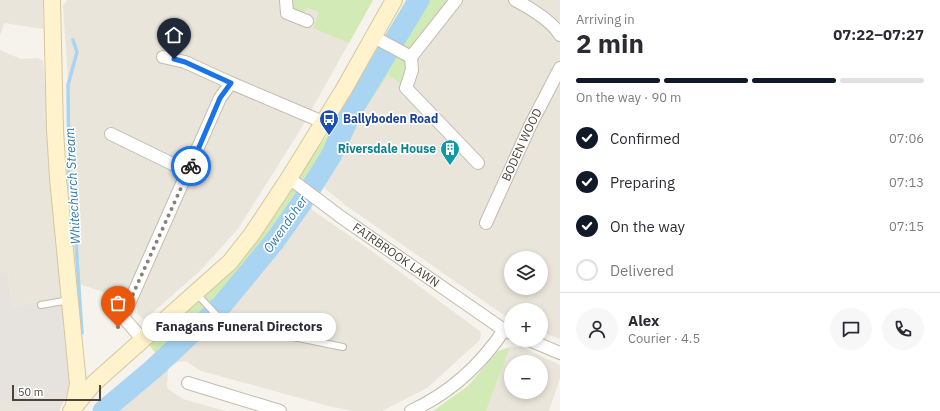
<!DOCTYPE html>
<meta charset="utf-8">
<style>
:root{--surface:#fff;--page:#f7f7f7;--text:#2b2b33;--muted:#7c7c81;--line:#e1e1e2;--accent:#111827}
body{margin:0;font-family:"IBM Plex Sans",sans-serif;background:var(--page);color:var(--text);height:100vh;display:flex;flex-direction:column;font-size:15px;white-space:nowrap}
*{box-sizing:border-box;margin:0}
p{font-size:13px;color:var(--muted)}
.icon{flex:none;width:22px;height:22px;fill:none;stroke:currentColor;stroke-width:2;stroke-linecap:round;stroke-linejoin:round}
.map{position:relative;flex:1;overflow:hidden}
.drawer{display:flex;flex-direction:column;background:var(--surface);width:380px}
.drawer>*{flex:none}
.controls{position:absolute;left:504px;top:251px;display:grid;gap:8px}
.controls a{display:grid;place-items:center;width:44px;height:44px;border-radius:50%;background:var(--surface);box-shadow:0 2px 6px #0003;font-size:20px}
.scale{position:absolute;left:12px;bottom:10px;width:89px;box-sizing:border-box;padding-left:4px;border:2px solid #4b4439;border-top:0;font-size:11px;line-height:14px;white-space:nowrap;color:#4b4439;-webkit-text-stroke:3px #fff;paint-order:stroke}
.pin{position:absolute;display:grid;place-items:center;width:34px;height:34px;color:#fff;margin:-41px -17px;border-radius:50% 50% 50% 0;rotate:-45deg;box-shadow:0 0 4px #0007}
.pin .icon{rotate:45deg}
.courier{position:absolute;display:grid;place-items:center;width:40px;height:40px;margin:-20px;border:3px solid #1a73e8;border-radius:50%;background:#fff;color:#222;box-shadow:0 1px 5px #0007}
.bubble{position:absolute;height:28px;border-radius:14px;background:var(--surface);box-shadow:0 2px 6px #0003;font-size:13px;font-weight:700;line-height:28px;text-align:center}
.headline em{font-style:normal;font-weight:700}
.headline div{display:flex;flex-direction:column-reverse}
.headline{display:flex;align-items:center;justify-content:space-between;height:68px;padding:0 16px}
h1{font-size:26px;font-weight:700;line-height:30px}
.bar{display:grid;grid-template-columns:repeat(4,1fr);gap:6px 4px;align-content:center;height:48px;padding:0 16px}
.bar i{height:5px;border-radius:3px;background:var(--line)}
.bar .current{background:var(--accent)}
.bar p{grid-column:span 4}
.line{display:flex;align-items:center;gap:10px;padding:0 16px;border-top:1px solid var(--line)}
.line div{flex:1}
.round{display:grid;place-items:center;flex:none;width:42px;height:42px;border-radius:21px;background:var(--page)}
ol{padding:0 16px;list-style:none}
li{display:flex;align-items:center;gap:12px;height:44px}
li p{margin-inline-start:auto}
li .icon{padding:4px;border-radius:50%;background:var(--accent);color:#fff;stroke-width:4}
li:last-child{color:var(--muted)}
li i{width:22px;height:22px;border:2px solid var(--line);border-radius:50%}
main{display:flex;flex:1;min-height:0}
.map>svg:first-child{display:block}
.residential{fill:#eae5da;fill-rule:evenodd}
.industrial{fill:#e6e2dd}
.green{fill:#d2eab5}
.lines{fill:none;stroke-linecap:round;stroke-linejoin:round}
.stream{stroke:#a9d4f2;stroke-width:3.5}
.river{stroke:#a9d4f2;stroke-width:21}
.lane-casing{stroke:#c2bbae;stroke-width:8}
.street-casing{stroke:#c2bbae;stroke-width:14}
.secondary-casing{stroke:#d6c79b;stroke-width:18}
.lane{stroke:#fff;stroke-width:6}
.street{stroke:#fff;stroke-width:12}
.secondary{stroke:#fff3cd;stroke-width:16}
.done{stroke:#878178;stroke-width:4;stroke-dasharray:0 7.2}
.route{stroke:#1a73e8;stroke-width:5}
.labels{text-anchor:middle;stroke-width:3.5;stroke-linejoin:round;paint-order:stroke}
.transit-label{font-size:12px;font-weight:bold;fill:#164399;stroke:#fff;text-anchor:start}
.street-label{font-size:12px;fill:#4b4439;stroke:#fff}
.culture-label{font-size:12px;font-weight:bold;fill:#0d838f;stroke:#fff;text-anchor:end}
.water-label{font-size:13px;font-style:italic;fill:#2e7ab2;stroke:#fff}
</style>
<main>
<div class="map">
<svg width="560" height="411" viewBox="0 0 560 411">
<rect width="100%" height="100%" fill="#f6f3ec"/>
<g class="residential">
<polygon points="0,0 43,0 43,29 4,23 0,36"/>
<polygon points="67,0 373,0 299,132 238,229 200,271 144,320 137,313 137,303 79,284 71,179 69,95 63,6"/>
<path d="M456,0H560V339L541,332V310H511V319L508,318L345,205L322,186L309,192L312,210L369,249L481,332L480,340L427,388L382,411H352L329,406L201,371L186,361L178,362L168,368L167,388L183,399L226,411H114L187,345L224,308L301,204L331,156L388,75L406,87L411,57ZM511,258H541V288H511Z"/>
<polygon points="0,50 21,59 38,58 43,61 62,298 12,307 8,273 0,273"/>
<path d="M510,347H522L560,365V378L549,411H486ZM511,362H541V392H511Z"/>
<polygon points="0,399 24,411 0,411"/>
</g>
<polygon class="industrial" points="0,273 8,273 12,307 62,298 70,377 67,394 59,411 24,411 0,399"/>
<g class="green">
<polygon points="292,0 373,0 349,43 313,28 319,12 308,8 303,13 294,10 291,5"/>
<polygon points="406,0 456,0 419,48 406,88 388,75 274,242 222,305 161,361 145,339 298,180 308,161 326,137"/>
<polygon points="510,347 486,411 433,411 468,386 498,351"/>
</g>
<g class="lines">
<polyline class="stream" points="73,40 77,52 68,85 69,179 76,244 82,333"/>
<polyline class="river" points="103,411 152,370 222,305 274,242 301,204 331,156 354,107 419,0"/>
<g class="lane-casing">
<g id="lane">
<polyline points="196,293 221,320 228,324 343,347"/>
<polyline points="41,305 69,300"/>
</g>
</g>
<g class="street-casing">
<g id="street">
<polyline points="286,0 287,13 307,21"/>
<path d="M515,0C530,8 552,21 560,35"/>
<polyline points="374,37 411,57 456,0"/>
<polyline points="163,57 185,62 231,83"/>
<polyline points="411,57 412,70 406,88 478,163"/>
<polyline points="111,134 189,172"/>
<path id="s1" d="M289,178L341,217L504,330L511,333"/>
<path id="s2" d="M486,223L530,126L560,68"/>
<polyline points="143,340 123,317 220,98 231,83 323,122"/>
<polyline points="529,340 560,353"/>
<polyline points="188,383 280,411"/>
<path d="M411,411C450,393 480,366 504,330"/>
</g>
</g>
<g class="secondary-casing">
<g id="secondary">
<polyline points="52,0 55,130 58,178 78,384 74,404"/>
<polyline points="71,411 94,383 230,262 252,234 289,178 344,89 394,0"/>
</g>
</g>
<use href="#lane" class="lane"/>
<use href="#street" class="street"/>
<use href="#secondary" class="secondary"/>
</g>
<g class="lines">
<polyline class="done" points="118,327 191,166"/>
<polyline class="route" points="174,59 185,62 231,83 220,98 191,166"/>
</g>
<defs>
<g id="bus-pin" transform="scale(1)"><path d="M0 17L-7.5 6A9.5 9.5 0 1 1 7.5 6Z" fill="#1a4fb4" stroke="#fff"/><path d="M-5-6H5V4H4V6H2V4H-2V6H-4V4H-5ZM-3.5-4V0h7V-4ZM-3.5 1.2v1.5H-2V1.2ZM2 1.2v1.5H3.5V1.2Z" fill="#fff"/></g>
<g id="building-pin" transform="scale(1)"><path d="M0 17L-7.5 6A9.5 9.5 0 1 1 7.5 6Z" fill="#0f9aa8" stroke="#fff"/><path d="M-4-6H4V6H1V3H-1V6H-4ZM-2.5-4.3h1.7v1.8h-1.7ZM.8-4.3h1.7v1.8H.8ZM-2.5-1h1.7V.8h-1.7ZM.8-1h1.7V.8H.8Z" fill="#fff"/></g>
</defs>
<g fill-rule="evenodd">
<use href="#bus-pin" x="329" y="119"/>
<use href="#building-pin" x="450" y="149"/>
</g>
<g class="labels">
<g class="transit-label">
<text x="343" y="123">Ballyboden Road</text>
</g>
<g class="street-label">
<text dy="4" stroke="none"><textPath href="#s2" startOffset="86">BODEN WOOD</textPath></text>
<text dy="4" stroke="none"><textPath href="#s1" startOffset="132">FAIRBROOK LAWN</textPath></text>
</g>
<g class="culture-label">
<text x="436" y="153">Riversdale House</text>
</g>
<g class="water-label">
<text transform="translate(72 186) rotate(-93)" y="5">Whitechurch Stream</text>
<text transform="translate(285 224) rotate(-55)" y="5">Owendoher</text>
</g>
</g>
</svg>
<div class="controls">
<a><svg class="icon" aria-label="layers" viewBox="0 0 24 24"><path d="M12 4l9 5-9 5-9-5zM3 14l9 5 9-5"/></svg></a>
<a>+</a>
<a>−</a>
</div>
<div class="scale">50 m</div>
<div class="pin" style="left:118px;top:327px;background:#ea580c"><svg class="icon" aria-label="bag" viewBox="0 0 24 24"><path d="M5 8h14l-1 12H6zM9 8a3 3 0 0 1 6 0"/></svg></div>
<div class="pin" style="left:174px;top:59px;background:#1f2937"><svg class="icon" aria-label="home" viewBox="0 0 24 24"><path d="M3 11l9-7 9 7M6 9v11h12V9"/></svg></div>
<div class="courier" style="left:191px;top:166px"><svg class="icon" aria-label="bike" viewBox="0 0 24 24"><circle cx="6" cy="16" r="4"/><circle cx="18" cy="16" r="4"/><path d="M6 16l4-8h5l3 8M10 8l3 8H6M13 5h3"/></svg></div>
<div class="bubble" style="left:142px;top:313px;width:194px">Fanagans Funeral Directors</div>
</div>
<section class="drawer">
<div class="headline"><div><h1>2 min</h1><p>Arriving in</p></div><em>07:22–07:27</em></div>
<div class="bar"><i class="current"></i><i class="current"></i><i class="current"></i><i></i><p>On the way · 90 m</p></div>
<ol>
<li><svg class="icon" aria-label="check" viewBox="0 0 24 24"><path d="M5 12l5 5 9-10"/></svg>Confirmed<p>07:06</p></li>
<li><svg class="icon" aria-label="check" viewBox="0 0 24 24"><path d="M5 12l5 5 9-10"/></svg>Preparing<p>07:13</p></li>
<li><svg class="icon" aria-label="check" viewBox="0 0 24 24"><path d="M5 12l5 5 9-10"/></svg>On the way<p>07:15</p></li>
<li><i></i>Delivered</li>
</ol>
<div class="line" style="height:72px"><a class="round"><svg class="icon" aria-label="person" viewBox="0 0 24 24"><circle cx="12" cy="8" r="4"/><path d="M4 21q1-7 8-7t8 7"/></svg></a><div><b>Alex</b><p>Courier · 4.5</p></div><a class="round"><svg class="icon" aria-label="chat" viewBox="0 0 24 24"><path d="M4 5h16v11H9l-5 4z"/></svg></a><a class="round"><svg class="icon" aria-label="phone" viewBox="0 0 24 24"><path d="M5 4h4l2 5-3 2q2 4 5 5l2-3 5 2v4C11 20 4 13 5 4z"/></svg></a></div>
</section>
</main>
